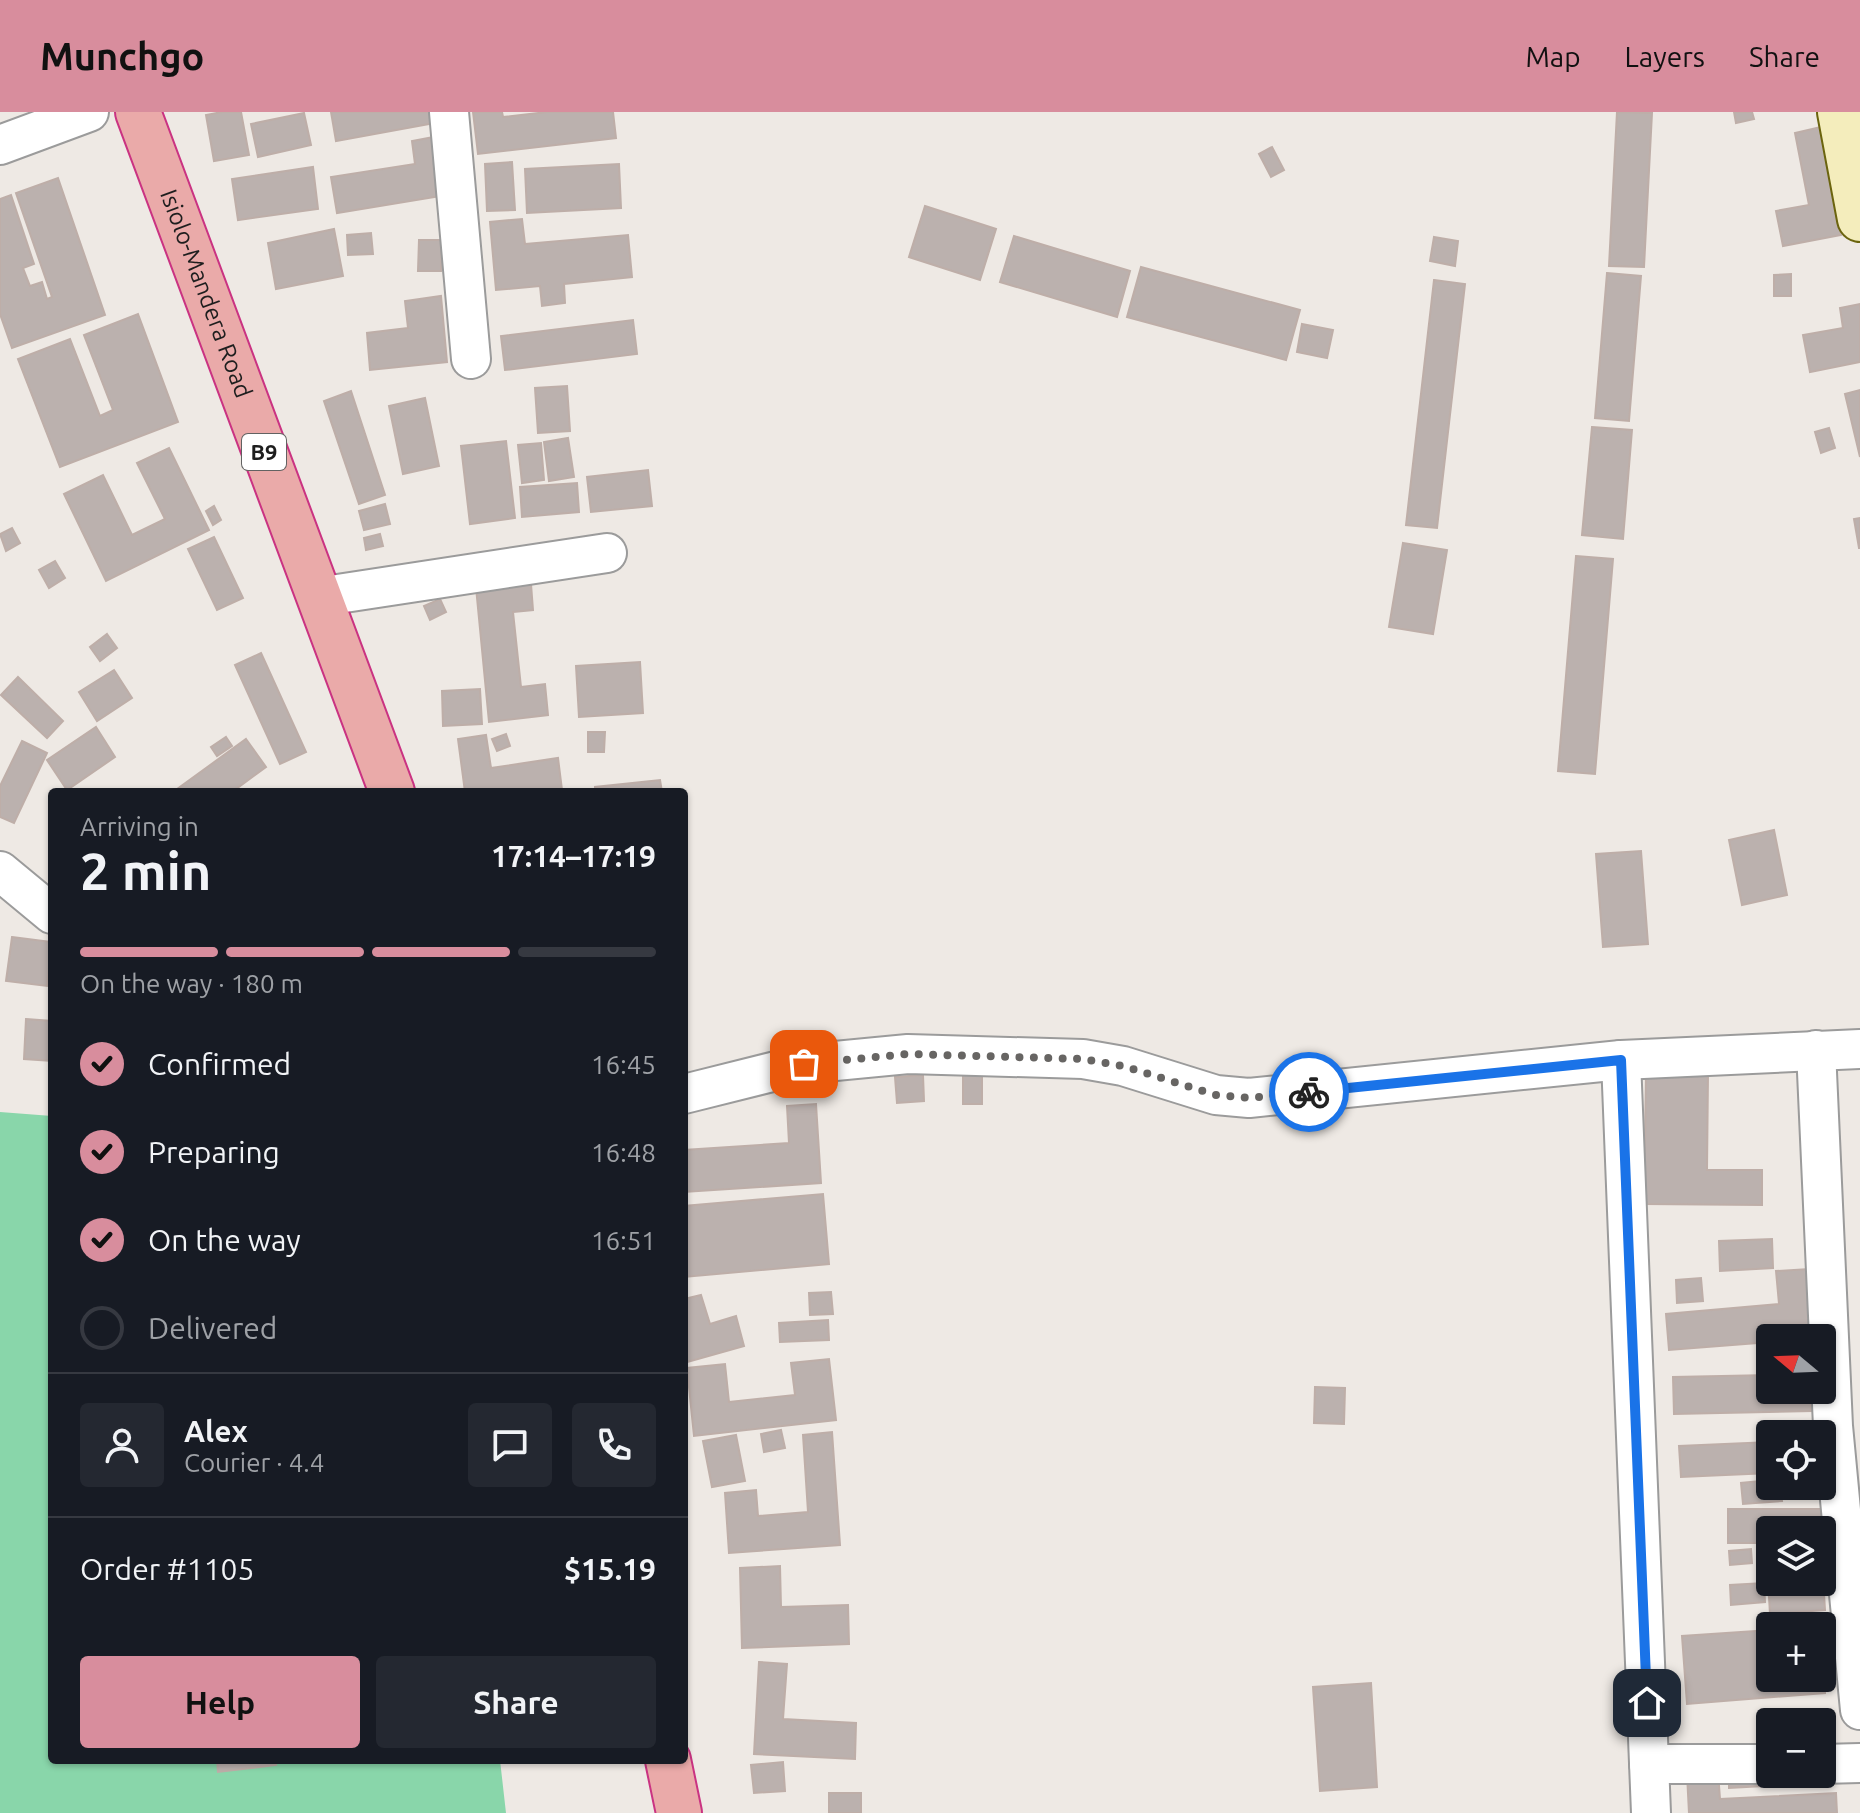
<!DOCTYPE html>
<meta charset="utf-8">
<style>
:root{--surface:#171b24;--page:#242831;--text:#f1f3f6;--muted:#9ea1a6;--line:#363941;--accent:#d88d9d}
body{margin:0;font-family:Ubuntu,sans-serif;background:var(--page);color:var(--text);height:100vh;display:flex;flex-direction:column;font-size:30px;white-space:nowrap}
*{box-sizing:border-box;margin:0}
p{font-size:26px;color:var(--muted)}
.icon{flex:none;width:44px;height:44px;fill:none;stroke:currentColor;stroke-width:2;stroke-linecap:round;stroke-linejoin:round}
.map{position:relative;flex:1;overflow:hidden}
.side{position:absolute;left:48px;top:676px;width:640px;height:976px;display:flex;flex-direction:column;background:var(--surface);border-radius:8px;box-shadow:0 2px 6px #0004}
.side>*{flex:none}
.needle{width:52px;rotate:289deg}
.buttons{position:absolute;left:1756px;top:1212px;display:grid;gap:16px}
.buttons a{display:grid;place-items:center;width:80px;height:80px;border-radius:8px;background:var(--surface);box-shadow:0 2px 6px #0004;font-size:40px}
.pin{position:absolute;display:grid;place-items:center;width:68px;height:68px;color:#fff;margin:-34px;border-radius:16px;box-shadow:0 4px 12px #0006}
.courier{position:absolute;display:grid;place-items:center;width:80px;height:80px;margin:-40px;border:6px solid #1a73e8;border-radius:50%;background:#fff;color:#222;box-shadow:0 2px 10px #0007}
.headline em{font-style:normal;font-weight:600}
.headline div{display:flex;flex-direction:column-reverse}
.headline{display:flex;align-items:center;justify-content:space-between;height:136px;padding:0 32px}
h1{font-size:52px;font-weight:600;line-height:60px}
.bar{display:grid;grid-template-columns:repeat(4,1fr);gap:12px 8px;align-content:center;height:96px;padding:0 32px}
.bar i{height:10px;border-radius:6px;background:var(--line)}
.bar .on{background:var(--accent)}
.bar p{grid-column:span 4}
.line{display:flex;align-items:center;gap:20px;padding:0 32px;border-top:2px solid var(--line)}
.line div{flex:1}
.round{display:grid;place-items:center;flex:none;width:84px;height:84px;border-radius:8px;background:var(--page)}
ol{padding:0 32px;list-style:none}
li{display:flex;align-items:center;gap:24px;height:88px}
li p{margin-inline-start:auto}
li .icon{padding:8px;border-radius:50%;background:var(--accent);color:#111;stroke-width:4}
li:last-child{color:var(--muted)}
li i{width:44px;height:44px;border:4px solid var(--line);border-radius:50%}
.button{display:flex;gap:16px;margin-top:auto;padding:16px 32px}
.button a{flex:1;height:92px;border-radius:8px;background:var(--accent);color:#111;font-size:32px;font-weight:600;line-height:92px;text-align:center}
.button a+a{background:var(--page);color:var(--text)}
header{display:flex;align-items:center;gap:48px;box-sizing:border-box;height:112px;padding:0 40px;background:var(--accent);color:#111}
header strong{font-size:38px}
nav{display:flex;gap:44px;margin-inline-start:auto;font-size:28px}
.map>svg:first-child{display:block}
.pitch{fill:#89d6aa}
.building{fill:#bbb1ae;stroke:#beaea8;stroke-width:2}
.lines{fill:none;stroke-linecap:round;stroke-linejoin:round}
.minor-casing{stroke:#9b9b9b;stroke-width:42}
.secondary-casing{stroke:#6b640e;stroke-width:48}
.trunk-casing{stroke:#ca3382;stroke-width:48}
.minor{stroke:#fff;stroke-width:38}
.secondary{stroke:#f4edbc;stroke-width:44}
.trunk{stroke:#eaaaa9;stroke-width:44}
.done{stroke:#676563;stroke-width:8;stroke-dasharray:0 14.4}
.route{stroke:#1a73e8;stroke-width:10}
.labels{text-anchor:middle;stroke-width:6;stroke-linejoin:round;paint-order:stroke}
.shield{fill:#fff;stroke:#626262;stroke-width:2}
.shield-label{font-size:22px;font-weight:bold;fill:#1e1e1e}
.street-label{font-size:24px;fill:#1e1e1e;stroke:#fff}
</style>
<header>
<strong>Munchgo</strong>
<nav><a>Map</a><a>Layers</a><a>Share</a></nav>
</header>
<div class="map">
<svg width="1860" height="1701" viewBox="0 0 1860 1701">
<rect width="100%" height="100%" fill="#eee9e4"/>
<polygon class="pitch" points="0,1000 52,1004 52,1648 500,1648 506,1701 0,1701"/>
<g class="building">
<polygon points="222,0 241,0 249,43 214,49 206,3"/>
<polygon points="331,0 433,0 435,11 336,29"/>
<polygon points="473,0 502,0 503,5 547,0 613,0 616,26 478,42"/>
<polygon points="1617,0 1652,1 1644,155 1609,154"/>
<polygon points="1734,0 1752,0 1754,7 1736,11"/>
<polygon points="304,1 311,33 258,45 251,12"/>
<polygon points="1821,15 1841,123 1783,134 1776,99 1809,93 1795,21"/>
<polygon points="439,24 447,83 337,101 331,65 415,52 412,29"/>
<polygon points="1272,35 1284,58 1271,65 1259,42"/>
<polygon points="512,50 515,98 487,99 485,52"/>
<polygon points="619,52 621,96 527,101 525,57"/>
<polygon points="313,55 318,97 238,108 232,67"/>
<polygon points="58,66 105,203 12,236 0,202 0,87 11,83 34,152 23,156 30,174 42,170 47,187 52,185 16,81"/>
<polygon points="925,94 996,117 980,168 909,145"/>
<polygon points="522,107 525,132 628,123 632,165 564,172 565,191 542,194 540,174 496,178 490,110"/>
<polygon points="334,117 343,164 276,177 268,131"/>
<polygon points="371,121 373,142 348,143 347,123"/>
<polygon points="1014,124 1130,159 1117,205 1000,170"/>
<polygon points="1434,125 1458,129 1455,154 1430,149"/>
<polygon points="419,128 442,128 441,159 418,159"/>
<polygon points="1141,155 1300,198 1286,248 1127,205"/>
<polygon points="1607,161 1641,164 1629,309 1595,306"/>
<polygon points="1791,162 1791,184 1774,184 1774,163"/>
<polygon points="1434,168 1465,172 1437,416 1406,413"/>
<polygon points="441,184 447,250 370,258 367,221 408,216 405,189"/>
<polygon points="1860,192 1860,250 1810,260 1803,223 1843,216 1840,196"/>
<polygon points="138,202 178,310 60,355 18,247 70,227 100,304 113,298 84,223"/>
<polygon points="633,208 637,242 505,258 501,224"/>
<polygon points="1302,212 1333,218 1327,246 1297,240"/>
<polygon points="567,274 570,319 538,321 535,276"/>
<polygon points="1860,278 1860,345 1845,282"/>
<polygon points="351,279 385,383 359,392 324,289"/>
<polygon points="425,286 439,354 403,362 389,294"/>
<polygon points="1592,315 1632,318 1623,427 1582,423"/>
<polygon points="1829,316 1835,336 1821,341 1815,320"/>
<polygon points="568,326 574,365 549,369 544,330"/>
<polygon points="506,329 515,406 470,412 461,334"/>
<polygon points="541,331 544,368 522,371 518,333"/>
<polygon points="169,336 209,418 106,469 64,382 103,363 132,423 165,407 137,351"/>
<polygon points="648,358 652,394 591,400 587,365"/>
<polygon points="577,371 579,400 522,405 520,375"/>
<polygon points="385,392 390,412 364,418 359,399"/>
<polygon points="214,394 221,408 213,413 206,399"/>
<polygon points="1860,406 1860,436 1859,436 1854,407"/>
<polygon points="12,416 20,431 6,439 0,422"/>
<polygon points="380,422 383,434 366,438 364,426"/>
<polygon points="214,425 243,486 217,498 188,437"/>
<polygon points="1403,431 1447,438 1433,522 1389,515"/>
<polygon points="1576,444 1613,447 1595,662 1558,659"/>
<polygon points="55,449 65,466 49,476 39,458"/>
<polygon points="530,459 533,498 513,500 521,575 545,572 548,603 489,610 475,465"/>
<polygon points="440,487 446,500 430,508 424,494"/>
<polygon points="107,522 117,536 100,549 90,535"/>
<polygon points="261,541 306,640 280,652 235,553"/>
<polygon points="640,550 643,601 579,605 576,554"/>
<polygon points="114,558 132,586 97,609 79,580"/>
<polygon points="18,565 63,609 47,626 1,583"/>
<polygon points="480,577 482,612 443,614 442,579"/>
<polygon points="96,615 115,645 67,678 47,648"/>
<polygon points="588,620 605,620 604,640 588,640"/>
<polygon points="506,622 510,634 497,639 492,627"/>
<polygon points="486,623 491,656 558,646 562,678 465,680 458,627"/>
<polygon points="226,625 232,634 217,644 211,635"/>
<polygon points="246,627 266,655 232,680 173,680"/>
<polygon points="22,629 47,641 14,711 0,705 0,674"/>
<polygon points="660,668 662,680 595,680 595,675"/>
<polygon points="1774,718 1787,783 1742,793 1729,728"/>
<polygon points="1641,739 1648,832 1603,835 1596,742"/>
<polygon points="12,825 52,830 47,874 6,869"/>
<polygon points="26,907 52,909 52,949 24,947"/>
<polygon points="982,959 982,992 963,992 963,960"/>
<polygon points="1646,962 1708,962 1707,1058 1762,1058 1762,1093 1644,1092"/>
<polygon points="923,963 924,989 897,991 895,965"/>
<polygon points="816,992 821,1071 684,1080 684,1038 789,1031 787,994"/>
<polygon points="823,1082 829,1152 684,1165 684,1094"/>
<polygon points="1772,1127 1773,1156 1720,1159 1719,1129"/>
<polygon points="1809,1157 1815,1226 1770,1226 1770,1230 1669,1238 1666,1202 1779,1192 1776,1159"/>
<polygon points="1701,1166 1703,1189 1677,1191 1676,1168"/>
<polygon points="831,1180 833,1202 810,1203 809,1181"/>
<polygon points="701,1183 710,1212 736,1204 744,1234 684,1251 684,1187"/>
<polygon points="828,1208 829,1228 780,1230 779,1211"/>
<polygon points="829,1247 836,1308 694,1324 687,1256 725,1252 729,1290 795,1283 791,1251"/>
<polygon points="1770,1263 1770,1278 1810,1278 1811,1299 1674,1302 1673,1265"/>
<polygon points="1315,1275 1345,1276 1344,1312 1314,1311"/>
<polygon points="781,1318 785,1336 764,1340 761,1322"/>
<polygon points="832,1320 840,1433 729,1441 725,1381 756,1378 758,1404 808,1400 803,1323"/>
<polygon points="736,1323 745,1369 712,1375 703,1329"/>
<polygon points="1770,1330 1770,1361 1681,1365 1679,1334"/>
<polygon points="1770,1368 1770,1374 1780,1374 1782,1389 1743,1392 1741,1371"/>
<polygon points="1728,1397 1821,1397 1821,1418 1770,1418 1770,1431 1728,1431"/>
<polygon points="1751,1437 1752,1451 1730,1453 1729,1439"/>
<polygon points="1822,1447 1825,1498 1770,1502 1767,1451 1770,1451 1770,1470 1822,1470"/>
<polygon points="780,1454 781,1495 848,1493 849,1532 742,1536 740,1456"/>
<polygon points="1764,1471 1765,1490 1731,1493 1730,1473"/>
<polygon points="1770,1518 1770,1566 1822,1566 1822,1546 1825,1581 1687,1592 1682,1524"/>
<polygon points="759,1550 787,1552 783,1607 856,1611 855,1647 754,1642"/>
<polygon points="1371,1571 1377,1675 1320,1679 1313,1575"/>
<polygon points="217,1648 275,1648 276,1653 218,1660"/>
<polygon points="783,1650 785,1679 754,1681 751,1653"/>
<polygon points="1764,1657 1764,1674 1729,1676 1729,1659"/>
<polygon points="1718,1660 1720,1687 1836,1681 1837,1701 1689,1701 1687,1662"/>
<rect x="829" y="1681" width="32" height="20"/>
</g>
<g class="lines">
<g class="minor-casing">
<g id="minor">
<polyline points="449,0 471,247"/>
<polyline points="0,33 89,0"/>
<polyline points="318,485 607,441"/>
<polyline points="0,759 52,802"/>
<polyline points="1816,938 1833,1314 1860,1598"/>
<polyline points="1621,948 1651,1701"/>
<polyline points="684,982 804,952 908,942 1083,947 1123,954 1216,983 1249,986 1621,948 1860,937"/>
<polyline points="1649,1652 1770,1652"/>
<polyline points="1822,1652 1860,1651"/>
</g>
</g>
<g class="secondary-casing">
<polyline id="secondary" points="1840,0 1860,107"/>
</g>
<g class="trunk-casing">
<g id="trunk">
<path id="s1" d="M138,0L392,680"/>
<polyline points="668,1648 679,1701"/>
</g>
</g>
<use href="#minor" class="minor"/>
<use href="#secondary" class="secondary"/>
<use href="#trunk" class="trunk"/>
</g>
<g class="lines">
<polyline class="done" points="804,952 908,942 1083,947 1123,954 1216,983 1249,986 1309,980"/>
<polyline class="route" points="1309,980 1621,948 1647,1591"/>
</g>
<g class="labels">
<rect class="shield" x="242" y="322" width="44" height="36" rx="6"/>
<g class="shield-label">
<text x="264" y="348">B9</text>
</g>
<g class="street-label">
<text dy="8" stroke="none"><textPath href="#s1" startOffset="194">Isiolo-Mandera Road</textPath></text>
</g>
</g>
</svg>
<div class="buttons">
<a><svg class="needle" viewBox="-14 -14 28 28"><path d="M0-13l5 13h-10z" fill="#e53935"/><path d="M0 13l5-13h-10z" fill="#9ea1a6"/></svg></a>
<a><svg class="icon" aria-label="locate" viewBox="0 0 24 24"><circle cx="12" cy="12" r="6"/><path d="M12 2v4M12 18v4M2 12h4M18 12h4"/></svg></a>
<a><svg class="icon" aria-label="layers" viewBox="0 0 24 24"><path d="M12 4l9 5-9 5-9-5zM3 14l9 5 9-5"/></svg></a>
<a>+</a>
<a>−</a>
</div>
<div class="pin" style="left:804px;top:952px;background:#ea580c"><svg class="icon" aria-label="bag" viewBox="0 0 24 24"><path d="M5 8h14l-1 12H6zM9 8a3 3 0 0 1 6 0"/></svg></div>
<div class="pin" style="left:1647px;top:1591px;background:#1f2937"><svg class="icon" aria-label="home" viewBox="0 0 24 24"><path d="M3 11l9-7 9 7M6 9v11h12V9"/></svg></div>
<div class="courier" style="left:1309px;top:980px"><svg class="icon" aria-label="bike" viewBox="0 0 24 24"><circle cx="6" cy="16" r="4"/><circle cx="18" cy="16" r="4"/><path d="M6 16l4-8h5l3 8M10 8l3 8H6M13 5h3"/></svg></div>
<section class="side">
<div class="headline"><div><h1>2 min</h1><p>Arriving in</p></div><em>17:14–17:19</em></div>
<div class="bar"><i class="on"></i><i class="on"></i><i class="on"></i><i></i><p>On the way · 180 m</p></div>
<ol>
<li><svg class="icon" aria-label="check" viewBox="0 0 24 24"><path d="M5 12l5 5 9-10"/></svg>Confirmed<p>16:45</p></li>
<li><svg class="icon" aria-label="check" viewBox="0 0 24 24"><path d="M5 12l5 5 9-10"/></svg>Preparing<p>16:48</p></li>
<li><svg class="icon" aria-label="check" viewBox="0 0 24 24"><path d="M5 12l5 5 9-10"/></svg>On the way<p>16:51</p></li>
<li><i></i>Delivered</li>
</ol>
<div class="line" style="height:144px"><a class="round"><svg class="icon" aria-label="person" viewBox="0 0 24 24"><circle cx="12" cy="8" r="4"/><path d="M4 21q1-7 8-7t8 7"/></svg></a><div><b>Alex</b><p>Courier · 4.4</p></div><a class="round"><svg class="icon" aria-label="chat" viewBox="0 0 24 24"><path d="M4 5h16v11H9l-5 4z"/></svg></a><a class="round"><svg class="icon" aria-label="phone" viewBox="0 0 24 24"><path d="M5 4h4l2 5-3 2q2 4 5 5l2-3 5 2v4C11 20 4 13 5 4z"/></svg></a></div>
<div class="line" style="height:104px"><div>Order #1105</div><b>$15.19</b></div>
<div class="button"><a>Help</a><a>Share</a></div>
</section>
</div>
